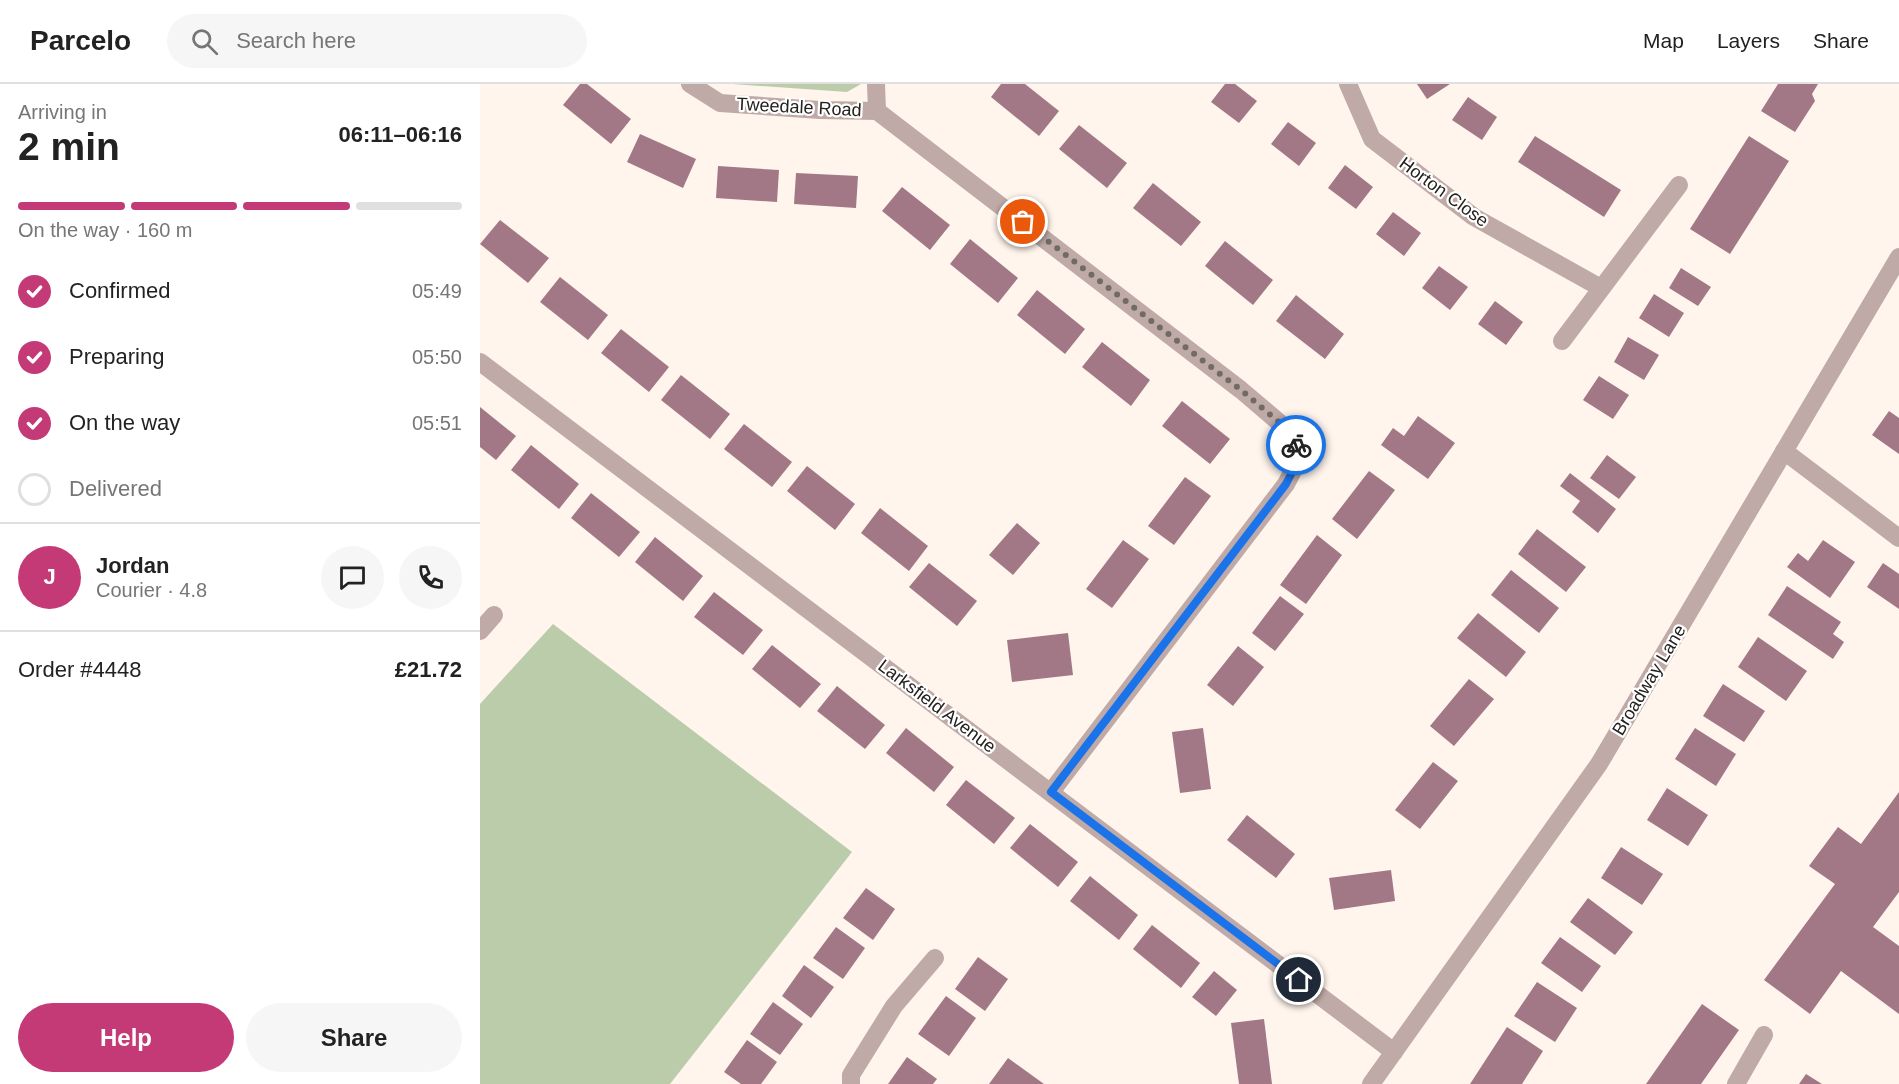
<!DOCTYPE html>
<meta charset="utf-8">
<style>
:root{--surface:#fff;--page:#f6f6f6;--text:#222;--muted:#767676;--line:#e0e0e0;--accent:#c33a76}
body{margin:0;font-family:Arial,sans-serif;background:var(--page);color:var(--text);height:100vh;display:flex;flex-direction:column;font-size:22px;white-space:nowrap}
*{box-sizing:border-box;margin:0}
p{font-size:20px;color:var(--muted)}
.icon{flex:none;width:33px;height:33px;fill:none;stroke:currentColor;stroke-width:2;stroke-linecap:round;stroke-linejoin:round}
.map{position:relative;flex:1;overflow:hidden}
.sheet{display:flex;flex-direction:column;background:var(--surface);width:480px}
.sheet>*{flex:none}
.pin{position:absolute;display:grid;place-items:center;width:51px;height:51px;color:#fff;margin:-26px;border:3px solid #fff;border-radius:50%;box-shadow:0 2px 6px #0007}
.courier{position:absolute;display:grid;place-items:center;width:60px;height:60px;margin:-30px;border:4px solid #1a73e8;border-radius:50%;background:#fff;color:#222;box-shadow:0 2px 8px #0007}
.summary em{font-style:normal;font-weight:700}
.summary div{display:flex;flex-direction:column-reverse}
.summary{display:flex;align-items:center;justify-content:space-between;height:102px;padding:0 18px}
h1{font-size:39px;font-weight:700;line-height:45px}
.bar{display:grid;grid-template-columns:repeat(4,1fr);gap:9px 6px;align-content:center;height:72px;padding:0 18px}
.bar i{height:8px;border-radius:4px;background:var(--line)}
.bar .active{background:var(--accent)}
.bar p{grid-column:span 4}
.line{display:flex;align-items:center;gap:15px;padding:0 18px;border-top:2px solid var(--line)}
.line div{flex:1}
.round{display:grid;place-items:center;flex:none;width:63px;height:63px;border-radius:32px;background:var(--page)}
ol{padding:0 18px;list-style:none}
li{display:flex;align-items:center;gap:18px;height:66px}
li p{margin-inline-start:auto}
li .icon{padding:6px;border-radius:50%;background:var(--accent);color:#fff;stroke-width:4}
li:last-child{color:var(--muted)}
li i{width:33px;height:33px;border:3px solid var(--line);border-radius:50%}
.cta{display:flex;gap:12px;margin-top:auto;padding:12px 18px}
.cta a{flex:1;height:69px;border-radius:36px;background:var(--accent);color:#fff;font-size:24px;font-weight:700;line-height:69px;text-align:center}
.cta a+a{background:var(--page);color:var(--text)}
header{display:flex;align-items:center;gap:36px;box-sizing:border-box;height:84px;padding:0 30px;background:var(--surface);border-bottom:2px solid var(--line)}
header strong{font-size:28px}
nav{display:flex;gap:33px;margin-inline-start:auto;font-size:21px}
.search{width:420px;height:54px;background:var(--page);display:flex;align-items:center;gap:15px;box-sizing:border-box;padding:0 21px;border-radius:33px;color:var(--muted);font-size:22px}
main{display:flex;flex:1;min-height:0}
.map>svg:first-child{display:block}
.green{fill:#bca}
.building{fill:#a27886}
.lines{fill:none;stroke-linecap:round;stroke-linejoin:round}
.minor{stroke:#bfaaa7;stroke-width:18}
.done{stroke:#716b66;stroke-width:6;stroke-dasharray:0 10.8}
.route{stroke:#1a73e8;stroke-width:8}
.labels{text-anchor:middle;stroke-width:4.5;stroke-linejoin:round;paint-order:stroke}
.street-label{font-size:18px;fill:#24211e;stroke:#fff}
</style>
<header>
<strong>Parcelo</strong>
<div class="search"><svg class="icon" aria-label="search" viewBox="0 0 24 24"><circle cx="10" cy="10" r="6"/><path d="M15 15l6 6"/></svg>Search here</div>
<nav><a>Map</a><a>Layers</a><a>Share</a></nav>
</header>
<main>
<section class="sheet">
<div class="summary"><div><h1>2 min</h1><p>Arriving in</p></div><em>06:11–06:16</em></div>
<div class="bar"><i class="active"></i><i class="active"></i><i class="active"></i><i></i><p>On the way · 160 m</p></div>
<ol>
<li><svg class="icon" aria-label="check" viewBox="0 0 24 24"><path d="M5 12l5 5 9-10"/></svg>Confirmed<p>05:49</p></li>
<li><svg class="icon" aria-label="check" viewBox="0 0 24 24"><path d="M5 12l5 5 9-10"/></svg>Preparing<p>05:50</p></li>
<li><svg class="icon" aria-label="check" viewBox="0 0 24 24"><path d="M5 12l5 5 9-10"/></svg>On the way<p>05:51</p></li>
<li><i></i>Delivered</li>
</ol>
<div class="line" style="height:108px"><b class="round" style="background:var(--accent);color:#fff">J</b><div><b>Jordan</b><p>Courier · 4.8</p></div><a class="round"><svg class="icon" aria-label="chat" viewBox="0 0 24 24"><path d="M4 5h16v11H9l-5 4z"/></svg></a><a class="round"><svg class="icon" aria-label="phone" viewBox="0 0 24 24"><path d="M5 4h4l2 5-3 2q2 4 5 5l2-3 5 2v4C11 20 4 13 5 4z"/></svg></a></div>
<div class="line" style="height:78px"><div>Order #4448</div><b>£21.72</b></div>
<div class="cta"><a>Help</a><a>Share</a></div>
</section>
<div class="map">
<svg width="1419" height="1000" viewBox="0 0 1419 1000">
<rect width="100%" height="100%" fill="#fff5ed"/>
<g class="green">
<polygon points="252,0 381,0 367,8"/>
<polygon points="73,540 372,768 190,1000 0,1000 0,620"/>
</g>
<g class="building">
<polygon points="100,0 107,0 151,35 131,60 83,21"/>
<polygon points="521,0 545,0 579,27 559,52 511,13"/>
<polygon points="745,0 755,0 777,17 759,39 731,18"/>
<polygon points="937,0 970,0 947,15"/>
<polygon points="1298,0 1338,0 1332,10 1335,17 1315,48 1281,27"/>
<polygon points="988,13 1017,33 1002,56 972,36"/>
<polygon points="808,38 836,59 819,82 791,60"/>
<polygon points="599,41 647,79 627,104 579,65"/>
<polygon points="160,50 216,75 203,104 147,78"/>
<polygon points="1055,52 1141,106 1124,133 1038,78"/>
<polygon points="1269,52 1309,77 1250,170 1210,145"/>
<polygon points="865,81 893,103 876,125 848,104"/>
<polygon points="238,82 299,86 297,118 236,114"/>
<polygon points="316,89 378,92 376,124 314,120"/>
<polygon points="673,99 721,138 701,162 653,124"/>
<polygon points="422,103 470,141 450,166 402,127"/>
<polygon points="913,128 941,149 924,172 896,150"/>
<polygon points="20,136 69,174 48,199 0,160"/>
<polygon points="490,155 538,194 518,219 470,180"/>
<polygon points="745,157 793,196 773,221 725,182"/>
<polygon points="959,182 988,203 970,226 942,204"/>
<polygon points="1201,184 1231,203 1218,222 1189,204"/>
<polygon points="80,193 128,231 108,256 60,218"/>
<polygon points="557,206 605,245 585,270 537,231"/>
<polygon points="1174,210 1204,229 1189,253 1159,234"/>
<polygon points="816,211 864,250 845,275 796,237"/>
<polygon points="1015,217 1043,238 1026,261 998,240"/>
<polygon points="141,245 189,283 169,308 121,269"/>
<polygon points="1148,253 1179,271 1164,296 1134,278"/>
<polygon points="622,258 670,296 651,322 602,283"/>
<polygon points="201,291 250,330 230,355 181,316"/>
<polygon points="1119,292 1149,311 1133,335 1103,316"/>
<polygon points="702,317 750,355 730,380 682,342"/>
<polygon points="0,323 36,352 16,376 0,363"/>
<polygon points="1409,327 1419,334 1419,370 1392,351"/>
<polygon points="938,332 975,359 948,395 901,361 913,344 924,352"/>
<polygon points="264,340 312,378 292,403 244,365"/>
<polygon points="51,361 99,400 79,425 31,386"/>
<polygon points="1127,371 1156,393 1139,415 1110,394"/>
<polygon points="327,382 375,420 355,446 307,407"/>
<polygon points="889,387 915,406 877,455 852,435"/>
<polygon points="1090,389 1136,425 1118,449 1092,428 1100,417 1080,402"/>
<polygon points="705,393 731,412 694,461 668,442"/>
<polygon points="111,409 160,448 139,473 91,434"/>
<polygon points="400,424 448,462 429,487 381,449"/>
<polygon points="537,439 560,459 533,491 509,471"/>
<polygon points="1057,445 1106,483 1086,508 1038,470"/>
<polygon points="837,451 862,471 826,520 800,501"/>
<polygon points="175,453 223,492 203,517 155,478"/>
<polygon points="643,456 669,475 632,524 606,505"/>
<polygon points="1343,456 1375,478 1350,514 1307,483 1318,469 1328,477"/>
<polygon points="449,479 497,517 477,542 429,503"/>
<polygon points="1403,479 1419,490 1419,525 1387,503"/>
<polygon points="1031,486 1079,524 1059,549 1011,511"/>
<polygon points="1307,502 1361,538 1353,550 1364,558 1353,575 1288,531"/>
<polygon points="234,508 283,546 263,571 214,533"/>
<polygon points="800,512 824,530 795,567 772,549"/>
<polygon points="998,529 1046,568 1026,593 977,554"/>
<polygon points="588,549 593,591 532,598 527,556"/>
<polygon points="1278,553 1327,587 1306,617 1258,583"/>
<polygon points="292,561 341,600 320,624 272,585"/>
<polygon points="758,562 784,583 753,622 727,601"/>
<polygon points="989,595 1014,615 974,662 950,642"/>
<polygon points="1243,600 1285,627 1264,658 1223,632"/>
<polygon points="357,602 405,641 385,665 337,627"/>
<polygon points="426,644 474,683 454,708 406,669"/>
<polygon points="723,644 731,705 700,709 692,648"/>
<polygon points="1215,644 1256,670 1236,702 1195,675"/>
<polygon points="953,678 978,697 940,745 915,726"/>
<polygon points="486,696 535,734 514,760 466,721"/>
<polygon points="1187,704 1228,731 1208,762 1167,736"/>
<polygon points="1419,708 1419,808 1393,843 1419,862 1419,930 1361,887 1330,930 1284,896 1355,800 1329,782 1358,743 1381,760"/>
<polygon points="767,731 815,770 796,794 747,756"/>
<polygon points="550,740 598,778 578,803 530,764"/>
<polygon points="1141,763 1183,790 1162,821 1121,794"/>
<polygon points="911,786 915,817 854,826 849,794"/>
<polygon points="610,792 658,831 639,856 590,817"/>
<polygon points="386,804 415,825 393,856 363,834"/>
<polygon points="1108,814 1153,848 1135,871 1090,838"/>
<polygon points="672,841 720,879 701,904 653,865"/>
<polygon points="356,843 385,864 363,895 333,874"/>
<polygon points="1080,853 1121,882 1102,908 1061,879"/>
<polygon points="498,873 528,895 505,927 475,905"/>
<polygon points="324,881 354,903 331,934 302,912"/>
<polygon points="734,887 757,906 736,932 712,913"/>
<polygon points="1057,898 1097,924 1075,958 1034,932"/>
<polygon points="466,912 496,934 469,972 438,950"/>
<polygon points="293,918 323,940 300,971 270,950"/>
<polygon points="1222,920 1259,946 1221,1000 1166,1000"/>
<polygon points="784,935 792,1000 759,1000 751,939"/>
<polygon points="1027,943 1063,967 1042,1000 990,1000"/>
<polygon points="267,956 297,978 281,1000 261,1000 244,988"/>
<polygon points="427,973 457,995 453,1000 408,1000"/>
<polygon points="528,974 564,1000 509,1000"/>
<polygon points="1326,990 1342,1000 1319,1000"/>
</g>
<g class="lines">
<g class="minor">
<polyline points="210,0 240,19 340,26 397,27 761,306 814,351 819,375 806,400 571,708"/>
<polyline points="396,0 397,27"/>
<polyline points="868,0 892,55 994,133 1121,204"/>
<polyline points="1082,257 1199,101"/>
<polyline points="0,278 914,968"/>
<polyline points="1304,367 1419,454"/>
<polyline points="0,547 14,531"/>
<polyline points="371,1000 371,991 414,922 455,874"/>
<polyline points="891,1000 1119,680 1419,173"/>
<polyline points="1256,1000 1284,951"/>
</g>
</g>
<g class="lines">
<polyline class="done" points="543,138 761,306 814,351 816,361"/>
<polyline class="route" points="816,361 819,375 806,400 571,708 819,896"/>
</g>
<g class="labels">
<g class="street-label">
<text transform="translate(319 23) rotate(3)" y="6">Tweedale Road</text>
<text transform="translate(964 108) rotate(36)" y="6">Horton Close</text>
<text transform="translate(1169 596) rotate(-59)" y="6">Broadway Lane</text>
<text transform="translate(457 622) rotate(37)" y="6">Larksfield Avenue</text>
</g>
</g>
</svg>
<div class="pin" style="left:543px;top:138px;background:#ea580c"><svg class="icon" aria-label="bag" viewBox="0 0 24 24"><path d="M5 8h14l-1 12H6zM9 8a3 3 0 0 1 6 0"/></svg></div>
<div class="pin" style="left:819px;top:896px;background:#1f2937"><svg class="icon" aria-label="home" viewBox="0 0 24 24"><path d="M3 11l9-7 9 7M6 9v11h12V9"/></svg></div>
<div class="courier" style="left:816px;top:361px"><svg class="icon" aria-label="bike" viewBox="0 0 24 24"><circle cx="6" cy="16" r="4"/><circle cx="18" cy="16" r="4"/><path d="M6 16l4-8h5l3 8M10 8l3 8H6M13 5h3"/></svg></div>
</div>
</main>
